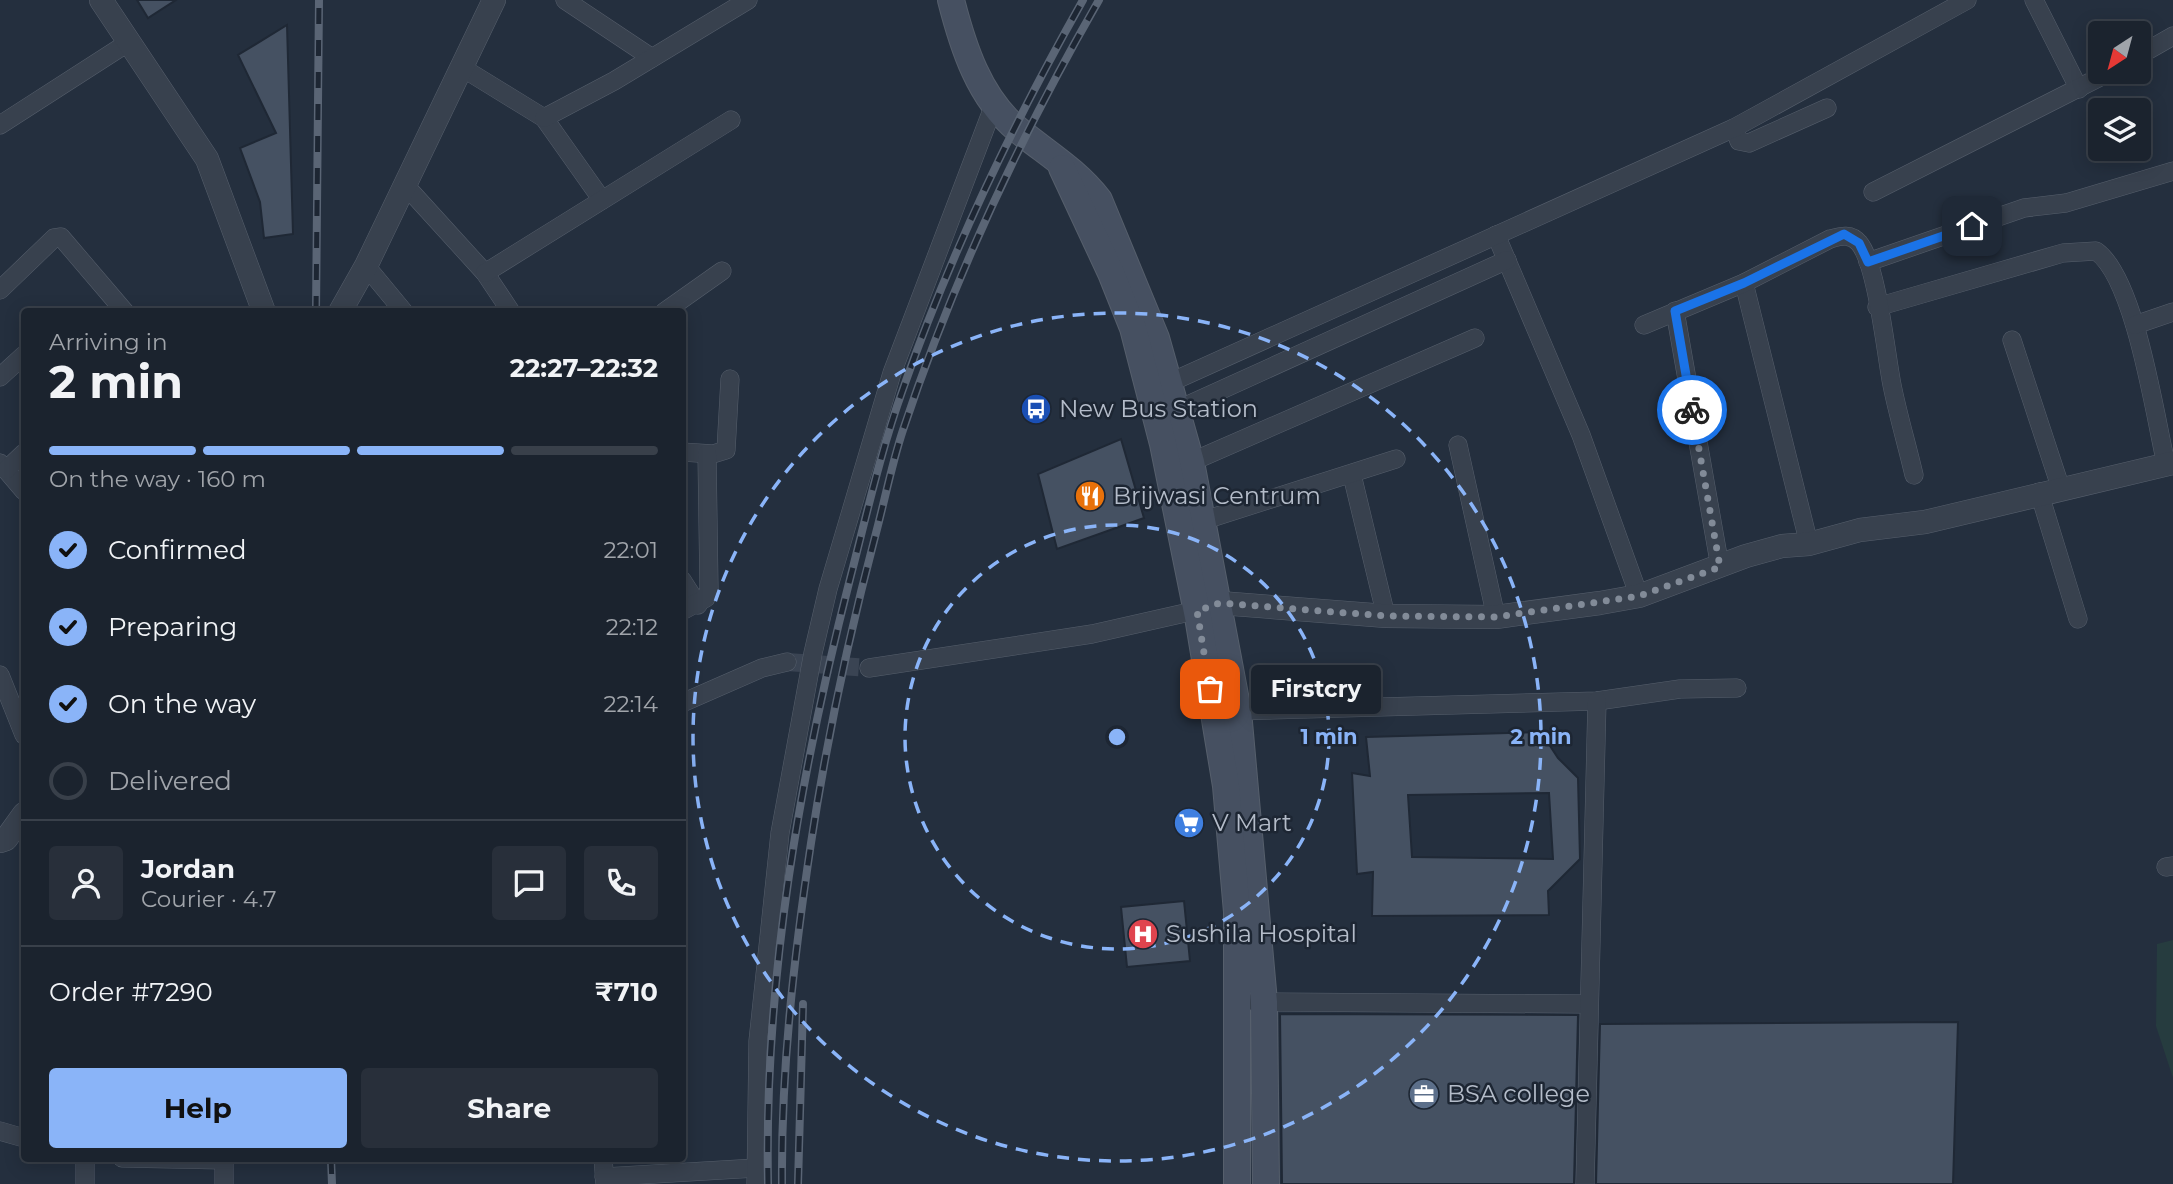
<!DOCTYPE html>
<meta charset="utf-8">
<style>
:root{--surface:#1b232e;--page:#282f3a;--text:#f1f3f6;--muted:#a0a4aa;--line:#39404a;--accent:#8ab4f8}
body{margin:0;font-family:Montserrat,sans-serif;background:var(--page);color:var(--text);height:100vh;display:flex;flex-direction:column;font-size:26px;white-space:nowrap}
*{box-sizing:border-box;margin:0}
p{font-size:23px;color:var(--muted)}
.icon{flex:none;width:38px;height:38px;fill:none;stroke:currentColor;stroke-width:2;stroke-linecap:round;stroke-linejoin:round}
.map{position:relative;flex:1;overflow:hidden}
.panel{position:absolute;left:21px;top:308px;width:665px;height:854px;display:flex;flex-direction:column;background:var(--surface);border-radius:7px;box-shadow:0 4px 18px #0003,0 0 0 2px var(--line)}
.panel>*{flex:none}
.needle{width:46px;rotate:216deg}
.tools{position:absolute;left:2088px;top:21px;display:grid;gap:14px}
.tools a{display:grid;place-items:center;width:63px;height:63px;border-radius:7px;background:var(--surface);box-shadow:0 4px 18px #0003,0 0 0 2px var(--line);font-size:35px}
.pin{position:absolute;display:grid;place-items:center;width:60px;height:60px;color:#fff;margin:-30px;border-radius:14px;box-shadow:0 4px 10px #0006}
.courier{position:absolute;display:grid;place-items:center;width:70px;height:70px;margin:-35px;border:5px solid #1a73e8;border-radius:50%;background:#fff;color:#222;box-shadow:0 2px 9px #0007}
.bubble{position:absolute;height:49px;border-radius:7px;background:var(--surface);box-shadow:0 4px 18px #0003,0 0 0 2px var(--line);font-size:23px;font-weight:700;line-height:49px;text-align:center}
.head em{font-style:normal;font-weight:700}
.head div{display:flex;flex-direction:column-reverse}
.head{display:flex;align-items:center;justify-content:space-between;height:119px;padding:0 28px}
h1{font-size:46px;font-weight:700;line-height:52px}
.bar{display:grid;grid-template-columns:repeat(4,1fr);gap:10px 7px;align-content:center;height:84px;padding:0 28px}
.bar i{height:9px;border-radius:5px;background:var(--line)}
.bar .active{background:var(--accent)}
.bar p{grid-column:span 4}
.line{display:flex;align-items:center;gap:18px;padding:0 28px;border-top:2px solid var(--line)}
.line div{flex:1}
.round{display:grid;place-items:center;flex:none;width:74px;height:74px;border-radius:7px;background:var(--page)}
ol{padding:0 28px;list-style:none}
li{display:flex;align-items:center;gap:21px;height:77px}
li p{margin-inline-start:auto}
li .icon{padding:7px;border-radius:50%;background:var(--accent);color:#111;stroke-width:4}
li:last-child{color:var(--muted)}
li i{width:38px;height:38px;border:4px solid var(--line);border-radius:50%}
.button{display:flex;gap:14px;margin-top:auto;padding:14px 28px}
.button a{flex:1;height:80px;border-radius:7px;background:var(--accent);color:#111;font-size:28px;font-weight:700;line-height:80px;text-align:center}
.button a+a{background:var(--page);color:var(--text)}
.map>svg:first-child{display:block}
.green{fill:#263c3f}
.building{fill:#455162;stroke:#1f2835;stroke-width:2;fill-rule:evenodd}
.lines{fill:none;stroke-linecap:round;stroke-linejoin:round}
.minor-tunnel{stroke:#3a4453;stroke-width:18;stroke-dasharray:18 9;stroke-linecap:butt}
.minor-casing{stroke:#565f6c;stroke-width:19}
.tertiary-casing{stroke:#565f6c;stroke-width:24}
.secondary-casing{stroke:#565f6c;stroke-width:28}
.minor{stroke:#38414e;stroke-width:18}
.tertiary{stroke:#38414e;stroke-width:23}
.secondary{stroke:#465061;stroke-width:26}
.rail-casing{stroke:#5a6575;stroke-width:8}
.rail{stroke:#1d2633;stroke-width:5;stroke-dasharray:16;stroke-linecap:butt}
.done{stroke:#828b98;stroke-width:7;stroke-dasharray:0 12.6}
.route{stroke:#1a73e8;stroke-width:9}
.ring{fill:none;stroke:#8ab4f8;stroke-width:3.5;stroke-dasharray:12 9}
.labels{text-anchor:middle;stroke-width:5;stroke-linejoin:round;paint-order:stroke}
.poi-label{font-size:24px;fill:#b4bcc9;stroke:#1d2633;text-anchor:start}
.centre{fill:#8ab4f8;stroke:#1d2633;stroke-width:3.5}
.ring-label{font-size:21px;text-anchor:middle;font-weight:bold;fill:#8ab4f8;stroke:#1d2633;stroke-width:5;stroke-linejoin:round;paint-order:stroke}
</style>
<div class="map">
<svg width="2173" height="1184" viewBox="0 0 2173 1184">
<rect width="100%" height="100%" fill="#242f3e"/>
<polygon class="green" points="2173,940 2173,1078 2156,1026 2157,944"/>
<g class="building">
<polygon points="137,0 176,0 148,18"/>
<polygon points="287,25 293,234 264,238 260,202 240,148 276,133 238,55"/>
<polygon points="1121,439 1144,518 1057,549 1038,474"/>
<path d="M1541,732L1558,758L1578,778L1580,859L1548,891L1549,915L1372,916L1373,872L1357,874L1352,773L1370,776L1366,737ZM1549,793L1553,859L1412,857L1408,795Z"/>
<polygon points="1184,901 1190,961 1127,967 1121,907"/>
<polygon points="1280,1014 1578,1015 1574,1184 1282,1184"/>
<polygon points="1958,1022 1953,1184 1596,1184 1600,1024"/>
</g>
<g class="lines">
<polyline class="minor-tunnel" points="787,662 869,668"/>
<g class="minor-casing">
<g id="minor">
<polyline points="565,0 652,58"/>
<polyline points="2034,0 2079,89"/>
<polyline points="2138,56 2173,36"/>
<polyline points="461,67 544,118 602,200"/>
<polyline points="544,118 614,81 748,0"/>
<polyline points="0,125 129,42"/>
<polyline points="1734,128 1739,141 1749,143 1827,108"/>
<polyline points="404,184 485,273 511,312"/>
<polyline points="1873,192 2110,72"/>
<polyline points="1496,235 1581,435 1639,596"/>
<polyline points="1868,262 2024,208 2066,203 2173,171"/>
<polyline points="366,266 404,312"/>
<polyline points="485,273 731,120"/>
<polyline points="1744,283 1809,544"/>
<polyline points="0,290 54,238 61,237 125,312"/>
<path d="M1877,307L2063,253L2096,251C2135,278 2155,416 2166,464"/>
<polyline points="1675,311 1720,567"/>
<polyline points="664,312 722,271"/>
<path d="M1644,325L1744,283L1830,239C1841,236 1851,233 1859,243C1877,264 1886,355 1892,385C1898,415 1907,445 1914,475"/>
<polyline points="2135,325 2173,312"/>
<polyline points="2012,340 2061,489"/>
<polyline points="0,377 24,355"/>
<polyline points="1160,387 1734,128 1967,0"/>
<polyline points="1177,410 1507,260"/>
<polyline points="1458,445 1496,617"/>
<polyline points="682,452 713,454 726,450 730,379"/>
<polyline points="1191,462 1475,338"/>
<polyline points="0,463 24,491"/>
<polyline points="6,470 24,453"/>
<polyline points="1352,475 1386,616"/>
<polyline points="2039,492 2078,619"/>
<polyline points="1202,521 1396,459"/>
<polyline points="682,580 698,605"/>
<polyline points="682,611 706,598 709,589 707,454"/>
<polyline points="869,668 1092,634 1207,608"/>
<polyline points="0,675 24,735"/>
<polyline points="682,703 762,668 787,662"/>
<polyline points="1238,711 1597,701 1680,689 1737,688"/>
<polyline points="2166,867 2173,866"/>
<polyline points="1255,1002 1588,1004"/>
<polyline points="0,1131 24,1138"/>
<polyline points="122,1158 224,1160"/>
<polyline points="603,1158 605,1184"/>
<polyline points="604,1177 756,1168"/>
<polyline points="85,1184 85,1158"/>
<polyline points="224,1184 224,1158"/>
<polyline points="756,1184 758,1041 780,833 813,653 828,589 892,373 994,105"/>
<polyline points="1585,1184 1597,701"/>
</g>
</g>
<g class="tertiary-casing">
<g id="tertiary">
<polyline points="101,0 207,159 264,312"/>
<polyline points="340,312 366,266 494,0"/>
<polyline points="1220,603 1386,616 1496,617 1600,603 1639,596 1746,556 1782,546 1809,544 1860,530 1925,522 2173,463"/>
<polyline points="0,841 6,839 24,814"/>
</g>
</g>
<g class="secondary-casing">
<g id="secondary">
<path d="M951,0C963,47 979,97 1017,129C1046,153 1076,170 1099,200L1156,338L1191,462L1238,711L1264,1002L1266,1184"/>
<polyline points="1062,168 1111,273 1133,328 1163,444 1198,617 1226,786 1237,912 1237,1184"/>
</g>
</g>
<use href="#minor" class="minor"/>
<use href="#tertiary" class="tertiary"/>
<use href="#secondary" class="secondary"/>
<g class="rail-casing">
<g id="rail">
<polyline points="316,312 319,0"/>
<polyline points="331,1158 332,1184"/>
<path d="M768,1184C764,978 800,773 851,575C867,513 881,450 903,389C950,254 1013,124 1083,0"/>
<path d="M782,1184C781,1069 794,957 811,843C827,738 849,635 876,533C885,499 892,463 903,430C953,280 1020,137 1099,0"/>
<polyline points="798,1184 803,1004"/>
</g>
</g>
<use href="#rail" class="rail"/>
</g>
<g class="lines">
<polyline class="done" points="1210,689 1197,611 1220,603 1386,616 1496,617 1639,596 1720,567 1692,410"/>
<polyline class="route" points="1692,410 1675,311 1744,283 1844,234 1859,243 1868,262 1972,226"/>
</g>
<g class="ring">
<circle cx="1117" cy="737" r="212"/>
<circle cx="1117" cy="737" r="424"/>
</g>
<defs>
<g id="bus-disc" transform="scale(1.575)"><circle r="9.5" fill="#1a4fb4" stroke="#1d2633"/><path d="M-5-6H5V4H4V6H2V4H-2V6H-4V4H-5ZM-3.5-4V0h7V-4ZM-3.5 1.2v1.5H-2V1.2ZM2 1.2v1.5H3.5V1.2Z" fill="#fff"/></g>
<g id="restaurant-disc" transform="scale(1.575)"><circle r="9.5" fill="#e8710a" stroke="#1d2633"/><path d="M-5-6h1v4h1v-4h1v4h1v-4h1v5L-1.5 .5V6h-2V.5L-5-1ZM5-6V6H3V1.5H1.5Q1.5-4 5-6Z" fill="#fff"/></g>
<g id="supermarket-disc" transform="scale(1.575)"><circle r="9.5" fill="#3f7fe0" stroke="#1d2633"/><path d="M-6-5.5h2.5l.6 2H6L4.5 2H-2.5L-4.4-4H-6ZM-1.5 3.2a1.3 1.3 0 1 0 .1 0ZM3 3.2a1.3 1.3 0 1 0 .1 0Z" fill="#fff"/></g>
<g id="hospital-disc" transform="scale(1.575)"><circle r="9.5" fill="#e0444e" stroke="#1d2633"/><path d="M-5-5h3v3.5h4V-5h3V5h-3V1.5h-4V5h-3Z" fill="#fff"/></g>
<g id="office-disc" transform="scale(1.575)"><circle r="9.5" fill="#5c6f8a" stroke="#1d2633"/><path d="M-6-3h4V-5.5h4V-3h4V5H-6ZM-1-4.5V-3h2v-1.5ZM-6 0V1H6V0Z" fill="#fff"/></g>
</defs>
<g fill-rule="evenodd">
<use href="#bus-disc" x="1036" y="409"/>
<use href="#restaurant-disc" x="1090" y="496"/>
<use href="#supermarket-disc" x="1189" y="823"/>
<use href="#hospital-disc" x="1143" y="934"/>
<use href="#office-disc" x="1424" y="1094"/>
</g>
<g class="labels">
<g class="poi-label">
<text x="1059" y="417">New Bus Station</text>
<text x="1113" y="504">Brijwasi Centrum</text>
<text x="1212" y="831">V Mart</text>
<text x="1166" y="942">Sushila Hospital</text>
<text x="1447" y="1102">BSA college</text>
</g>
</g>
<circle cx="1117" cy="737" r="10" class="centre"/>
<g class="ring-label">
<text x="1329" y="744">1 min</text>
<text x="1541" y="744">2 min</text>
</g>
</svg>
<div class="tools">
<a><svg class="needle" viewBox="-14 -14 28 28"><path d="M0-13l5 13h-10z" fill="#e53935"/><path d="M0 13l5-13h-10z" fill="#a0a4aa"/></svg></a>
<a><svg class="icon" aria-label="layers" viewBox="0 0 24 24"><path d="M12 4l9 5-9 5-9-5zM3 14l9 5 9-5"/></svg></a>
</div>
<div class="pin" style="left:1210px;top:689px;background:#ea580c"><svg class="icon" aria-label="bag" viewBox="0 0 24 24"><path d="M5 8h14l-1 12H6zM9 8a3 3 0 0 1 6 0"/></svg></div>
<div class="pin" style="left:1972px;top:226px;background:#1f2937"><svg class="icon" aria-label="home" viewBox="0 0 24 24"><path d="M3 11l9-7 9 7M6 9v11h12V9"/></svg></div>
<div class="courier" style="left:1692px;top:410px"><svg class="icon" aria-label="bike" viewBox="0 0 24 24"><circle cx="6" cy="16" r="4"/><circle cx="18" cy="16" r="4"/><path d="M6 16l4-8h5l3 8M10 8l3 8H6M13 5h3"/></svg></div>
<div class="bubble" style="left:1251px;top:665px;width:130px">Firstcry</div>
<section class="panel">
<div class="head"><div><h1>2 min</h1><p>Arriving in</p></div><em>22:27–22:32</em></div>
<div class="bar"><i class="active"></i><i class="active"></i><i class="active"></i><i></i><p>On the way · 160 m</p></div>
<ol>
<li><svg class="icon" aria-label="check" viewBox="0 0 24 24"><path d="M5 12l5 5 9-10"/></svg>Confirmed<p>22:01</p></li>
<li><svg class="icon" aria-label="check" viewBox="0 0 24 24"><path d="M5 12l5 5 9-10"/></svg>Preparing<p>22:12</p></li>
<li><svg class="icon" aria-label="check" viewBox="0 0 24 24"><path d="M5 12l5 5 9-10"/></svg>On the way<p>22:14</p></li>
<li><i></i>Delivered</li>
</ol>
<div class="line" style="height:126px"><a class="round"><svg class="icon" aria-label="person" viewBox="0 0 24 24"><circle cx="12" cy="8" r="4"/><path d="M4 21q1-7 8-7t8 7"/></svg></a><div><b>Jordan</b><p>Courier · 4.7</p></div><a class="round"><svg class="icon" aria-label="chat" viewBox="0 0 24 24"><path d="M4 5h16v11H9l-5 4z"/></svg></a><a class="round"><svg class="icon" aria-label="phone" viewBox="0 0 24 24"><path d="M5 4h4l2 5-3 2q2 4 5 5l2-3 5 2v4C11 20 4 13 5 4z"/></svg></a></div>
<div class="line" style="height:91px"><div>Order #7290</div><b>₹710</b></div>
<div class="button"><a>Help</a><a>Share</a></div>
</section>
</div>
